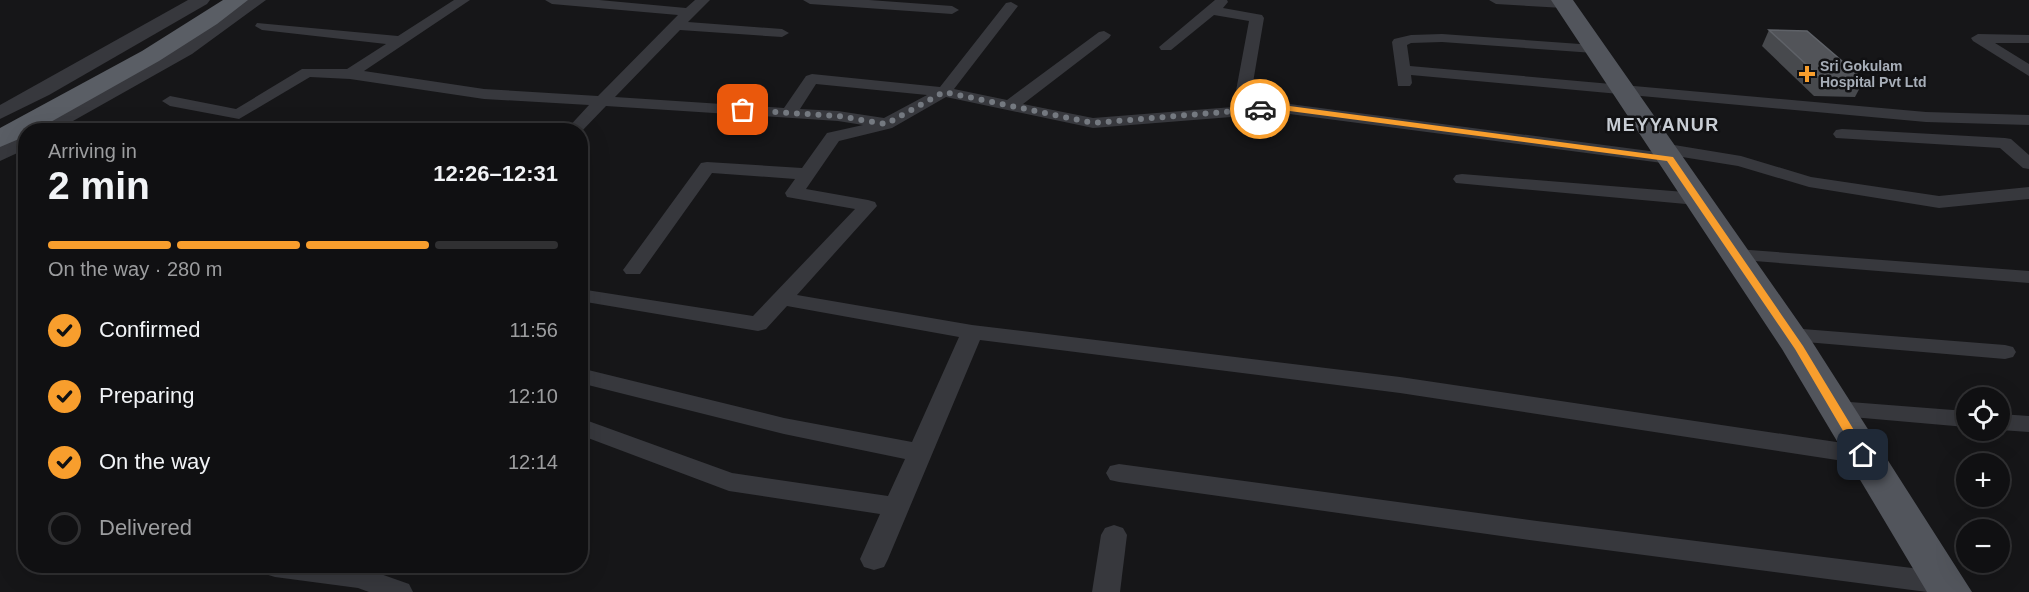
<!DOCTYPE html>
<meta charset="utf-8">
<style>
:root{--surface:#101012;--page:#1e1e20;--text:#f1f3f6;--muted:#9c9d9f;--line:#303032;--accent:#f89e2d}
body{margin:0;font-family:Helvetica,sans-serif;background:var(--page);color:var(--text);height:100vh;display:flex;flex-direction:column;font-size:22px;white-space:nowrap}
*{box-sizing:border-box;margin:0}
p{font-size:20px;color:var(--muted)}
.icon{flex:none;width:33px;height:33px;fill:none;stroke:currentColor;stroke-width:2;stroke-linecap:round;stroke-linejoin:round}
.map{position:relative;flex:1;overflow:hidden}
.side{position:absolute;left:18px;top:123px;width:570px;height:450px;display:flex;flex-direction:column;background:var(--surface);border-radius:24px;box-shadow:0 6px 24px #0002,0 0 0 2px var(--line)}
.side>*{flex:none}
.controls{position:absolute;left:1956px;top:387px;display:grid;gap:12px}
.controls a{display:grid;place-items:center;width:54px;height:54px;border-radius:50%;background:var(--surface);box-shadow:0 6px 24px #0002,0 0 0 2px var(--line);font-size:30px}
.pin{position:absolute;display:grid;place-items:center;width:51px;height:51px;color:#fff;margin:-26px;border-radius:12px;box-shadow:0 3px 9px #0006}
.courier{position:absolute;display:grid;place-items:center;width:60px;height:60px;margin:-30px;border:4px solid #f89e2d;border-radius:50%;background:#fff;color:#222;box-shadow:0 2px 8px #0007}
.headline em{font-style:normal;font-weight:800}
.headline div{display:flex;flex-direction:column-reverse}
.headline{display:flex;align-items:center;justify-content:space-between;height:102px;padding:0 30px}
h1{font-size:39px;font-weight:800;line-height:45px}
.bar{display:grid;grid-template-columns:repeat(4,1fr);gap:9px 6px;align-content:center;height:72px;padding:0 30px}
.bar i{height:8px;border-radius:4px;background:var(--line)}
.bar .selected{background:var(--accent)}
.bar p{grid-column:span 4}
ol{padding:0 30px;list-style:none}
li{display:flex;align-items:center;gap:18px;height:66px}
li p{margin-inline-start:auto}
li .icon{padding:6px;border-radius:50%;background:var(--accent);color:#111;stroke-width:4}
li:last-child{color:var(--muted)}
li i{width:33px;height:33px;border:3px solid var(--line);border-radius:50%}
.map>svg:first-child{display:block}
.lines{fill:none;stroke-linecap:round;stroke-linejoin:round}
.minor{fill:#37383d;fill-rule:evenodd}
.tertiary{fill:#37383d;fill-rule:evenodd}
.primary{fill:#52555c;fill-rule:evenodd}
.trunk{fill:#5a5e65;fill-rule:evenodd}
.wall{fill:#47494d}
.building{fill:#525459;stroke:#5f6268;stroke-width:1.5}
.route{fill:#f89e2d}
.done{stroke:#747980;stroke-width:6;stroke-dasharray:0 10.8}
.poi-dot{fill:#f89e2d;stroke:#111113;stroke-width:2}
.labels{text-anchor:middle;stroke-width:5;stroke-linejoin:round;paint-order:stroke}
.far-poi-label{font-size:14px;font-weight:bold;fill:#a7aeb8;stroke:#111113;text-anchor:start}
.far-district-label{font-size:18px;font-weight:bold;letter-spacing:1.5px;fill:#c8cdd4;stroke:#111113}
</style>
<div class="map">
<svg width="2029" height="592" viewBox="0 0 2029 592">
<rect width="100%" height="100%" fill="#161618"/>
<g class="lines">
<g class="minor">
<path d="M454,0H470L364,71L484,89L598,96L678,15L552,4L545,0H599L686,8L695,0H710L688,22L782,29L789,33L782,37L680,30L615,97L784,108L806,76L812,74L940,87L1006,3L1011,2L1018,6L954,89L1007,100L1099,32L1104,31L1111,35L1109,38L1023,104L1093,118L1233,107L1249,21L1214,15L1171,50H1161L1159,47L1215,0H1227L1228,2L1223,8L1262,15L1264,18L1249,106L1282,103L1657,152L1653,148L1656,144L1662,143L1741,156L1811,177L1939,196L2029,187V199L1939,208L1809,187L1738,166L1676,156L1679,159L1676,163L1670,164L1282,113L1093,128L946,97L892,128L839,141L806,189L868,200L875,202L877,206L797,295L972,325L1400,377L1863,446L1872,449L1875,455L1872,461L1863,464L1400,393L980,340L888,559L884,567L874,570L864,567L860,559L880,514L729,491L580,435V418L732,473L888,496L905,459L784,434L580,383V368L784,418L912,442L959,337L787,306L766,329L758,331L580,301V289L753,316L855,209L787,197L785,193L795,179L712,173L640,274H626L623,270L701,163L707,162L802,168L827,133L863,125L838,121L606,106L580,133V130H566L589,105L484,99L350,79L310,77L239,119L170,106L162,101L170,96L236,109L302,69H347L386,44L262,30L255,26L257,23L398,36ZM816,84L927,95L884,118L838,111L800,109Z"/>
<polygon points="803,0 869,0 952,6 959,10 952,14 810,4"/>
<polygon points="1489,0 1565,0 1571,4 1564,8 1496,4"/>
<polygon points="1442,34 1594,45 1601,49 1594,53 1442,42 1411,43 1407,45 1410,66 1926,112 2029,115 2029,125 1926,122 1411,75 1412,83 1410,86 1398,86 1392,42 1394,39 1411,35"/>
<polygon points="1978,34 2029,35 2029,43 1995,43 2029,64 2029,76 1973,41 1971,38"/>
<polygon points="1842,129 2005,138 2011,139 2029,155 2029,169 2023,168 2000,148 1836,138 1833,134 1836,130"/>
<polygon points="1462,174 1697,193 1704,195 1706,199 1704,203 1697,205 1456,183 1453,179 1456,175"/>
<polygon points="1736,249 2029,271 2029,283 1729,259 1726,255 1729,251"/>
<polygon points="1790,328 2005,345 2013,347 2016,352 2013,357 2005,359 1782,340 1779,335 1782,330"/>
<polygon points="1837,401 1966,411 1966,427 1829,415 1825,409 1829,403"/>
<polygon points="2000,414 2029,416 2029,432 2000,430"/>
<polygon points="1119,464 1537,521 1944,572 1954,575 1958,583 1951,592 1927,592 1537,541 1119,482 1110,480 1106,473 1110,466"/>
<polygon points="1114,525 1123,528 1127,535 1120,592 1092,592 1101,535 1105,528"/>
<polygon points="261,566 358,566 409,584 413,592 369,592 358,588 275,577 265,574"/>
</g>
<g class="tertiary">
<polygon points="188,0 210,0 207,4 49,95 0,119 0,105"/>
<polygon points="245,0 266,0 192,54 57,130 31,130 34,125 178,46"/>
<polygon points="26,134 26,149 0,161 0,145"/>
</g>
<polygon class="primary" points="1551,0 1573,0 1811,340 1972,592 1927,592 1782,349"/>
<polygon class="trunk" points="223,0 248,0 217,24 159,61 40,128 26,130 26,136 0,147 0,128 142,51"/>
</g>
<polygon class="wall" points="1769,30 1864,80 1855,97 1814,96 1762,46"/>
<polygon class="building" points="1769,30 1807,31 1864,80 1822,79"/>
<polygon class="route" points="1282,105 1673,157 1803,346 1869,455 1867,458 1859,458 1795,349 1667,161 1282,110 1260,112 1256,109"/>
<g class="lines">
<polyline class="done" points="743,110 838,116 886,124 944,92 1093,123 1260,109"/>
</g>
<path class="poi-dot" d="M1804 65h6v6h6v6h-6v6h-6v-6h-6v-6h6z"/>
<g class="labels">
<g class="far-poi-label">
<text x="1820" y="71">Sri Gokulam<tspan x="1820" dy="16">Hospital Pvt Ltd</tspan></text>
</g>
<g class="far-district-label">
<text x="1663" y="131">MEYYANUR</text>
</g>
</g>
</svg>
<div class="controls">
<a><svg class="icon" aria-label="locate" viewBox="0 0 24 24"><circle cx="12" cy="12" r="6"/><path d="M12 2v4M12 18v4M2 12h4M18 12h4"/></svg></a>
<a>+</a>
<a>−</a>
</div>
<div class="pin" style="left:743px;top:110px;background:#ea580c"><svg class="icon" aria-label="bag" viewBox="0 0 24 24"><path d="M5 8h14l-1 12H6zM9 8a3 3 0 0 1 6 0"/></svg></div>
<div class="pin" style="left:1863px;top:455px;background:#1f2937"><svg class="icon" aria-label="home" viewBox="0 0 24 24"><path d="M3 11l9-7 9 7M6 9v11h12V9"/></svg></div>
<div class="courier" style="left:1260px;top:109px"><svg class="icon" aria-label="car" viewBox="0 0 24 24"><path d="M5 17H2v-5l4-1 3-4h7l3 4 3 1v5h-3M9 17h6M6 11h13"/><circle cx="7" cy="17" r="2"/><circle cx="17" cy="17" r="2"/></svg></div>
<section class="side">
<div class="headline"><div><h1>2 min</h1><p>Arriving in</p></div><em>12:26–12:31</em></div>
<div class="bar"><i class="selected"></i><i class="selected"></i><i class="selected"></i><i></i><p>On the way · 280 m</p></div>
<ol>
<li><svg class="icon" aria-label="check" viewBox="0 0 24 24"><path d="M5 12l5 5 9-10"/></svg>Confirmed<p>11:56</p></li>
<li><svg class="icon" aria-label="check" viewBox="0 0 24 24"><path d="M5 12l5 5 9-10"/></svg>Preparing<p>12:10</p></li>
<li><svg class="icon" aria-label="check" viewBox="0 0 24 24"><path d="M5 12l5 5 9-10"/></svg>On the way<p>12:14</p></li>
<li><i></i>Delivered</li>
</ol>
</section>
</div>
